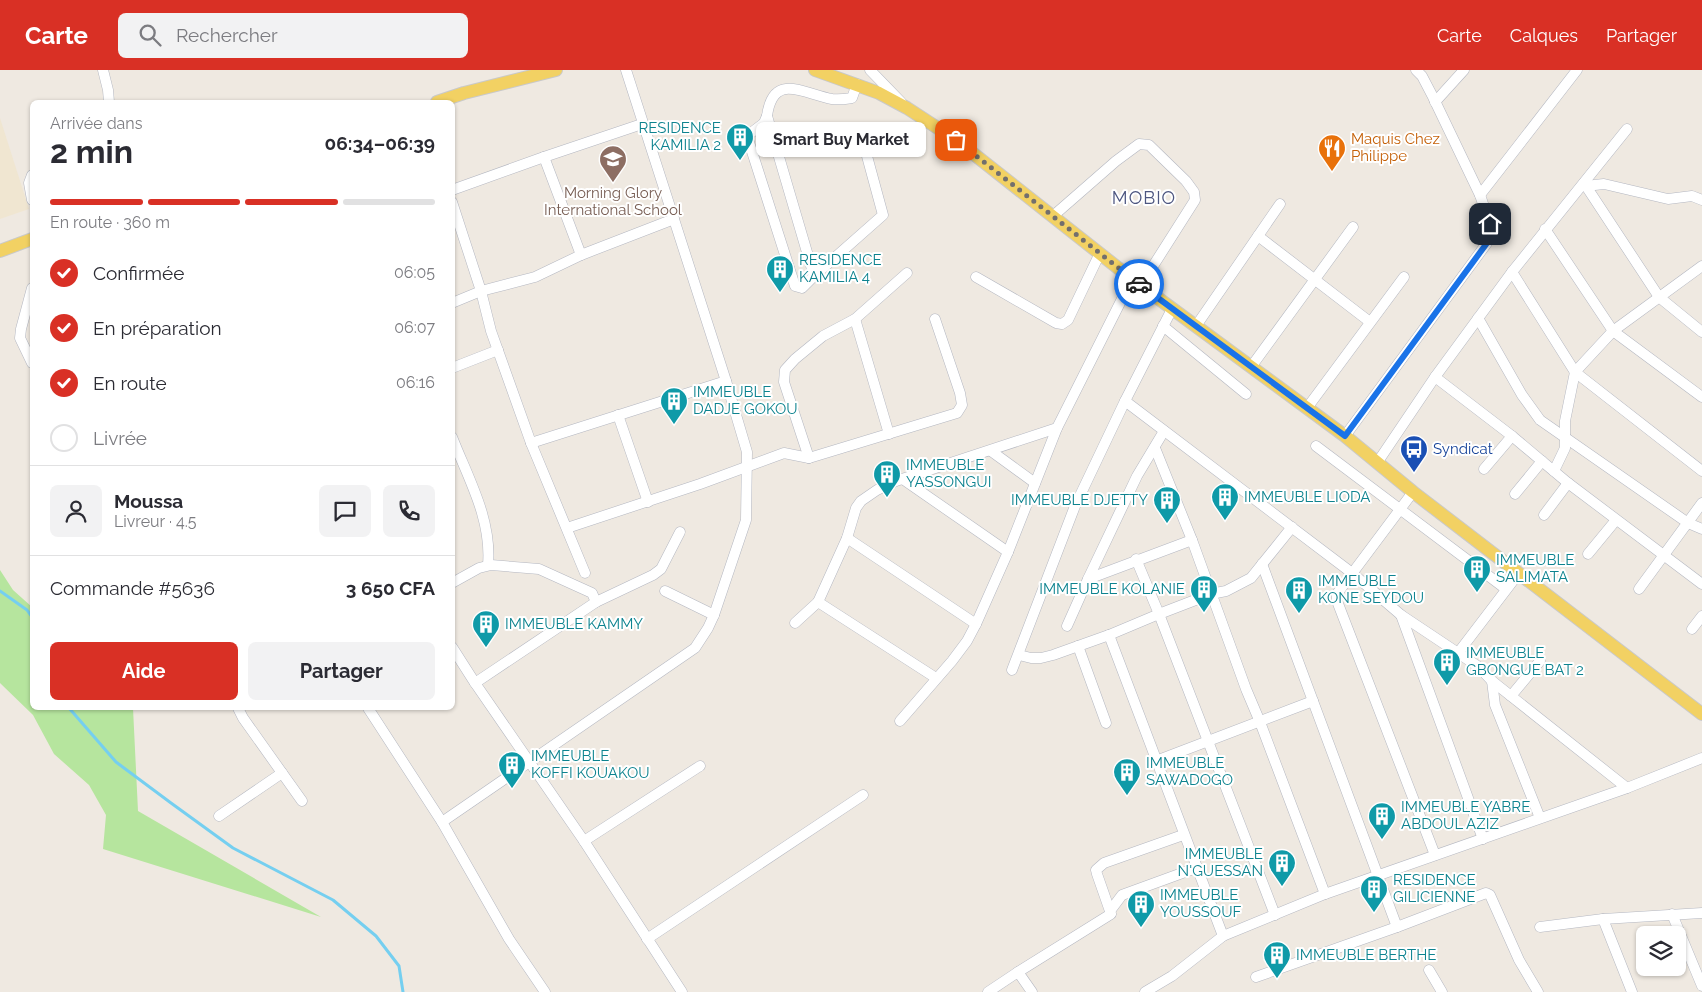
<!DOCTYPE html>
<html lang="fr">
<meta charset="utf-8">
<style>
:root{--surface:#fff;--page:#f2f2f3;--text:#2b2b33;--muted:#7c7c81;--line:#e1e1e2;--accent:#d93025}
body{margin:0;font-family:Raleway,sans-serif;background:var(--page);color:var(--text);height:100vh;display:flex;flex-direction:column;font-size:19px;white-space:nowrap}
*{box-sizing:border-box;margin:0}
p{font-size:16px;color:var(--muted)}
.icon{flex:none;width:28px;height:28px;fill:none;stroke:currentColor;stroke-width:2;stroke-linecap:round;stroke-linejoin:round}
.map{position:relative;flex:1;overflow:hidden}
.details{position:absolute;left:30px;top:30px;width:425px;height:610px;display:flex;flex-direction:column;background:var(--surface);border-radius:8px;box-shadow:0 1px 4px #0004}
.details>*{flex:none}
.buttons{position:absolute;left:1636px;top:856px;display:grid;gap:10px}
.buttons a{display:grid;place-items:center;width:50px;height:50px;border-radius:8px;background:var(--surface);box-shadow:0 1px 4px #0004;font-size:25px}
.pin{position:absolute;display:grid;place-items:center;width:42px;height:42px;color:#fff;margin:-21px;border-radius:10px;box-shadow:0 2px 8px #0006}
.courier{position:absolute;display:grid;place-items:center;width:50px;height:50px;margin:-25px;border:4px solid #1a73e8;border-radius:50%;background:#fff;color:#222;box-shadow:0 1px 6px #0007}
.bubble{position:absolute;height:35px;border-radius:8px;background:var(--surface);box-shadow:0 1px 4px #0004;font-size:16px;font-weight:700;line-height:35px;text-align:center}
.summary em{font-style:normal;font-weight:700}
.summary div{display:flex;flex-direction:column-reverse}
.summary{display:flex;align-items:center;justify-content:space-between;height:85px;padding:0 20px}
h1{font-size:32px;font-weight:700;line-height:38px}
.bar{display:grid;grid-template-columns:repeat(4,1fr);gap:8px 5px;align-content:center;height:60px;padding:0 20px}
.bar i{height:6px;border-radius:4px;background:var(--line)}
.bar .on{background:var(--accent)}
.bar p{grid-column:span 4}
.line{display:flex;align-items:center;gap:12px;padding:0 20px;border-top:1px solid var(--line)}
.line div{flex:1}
.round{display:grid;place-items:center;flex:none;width:52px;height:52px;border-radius:8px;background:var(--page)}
ol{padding:0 20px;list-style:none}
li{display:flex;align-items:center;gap:15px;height:55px}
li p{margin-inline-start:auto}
li .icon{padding:5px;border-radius:50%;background:var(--accent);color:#fff;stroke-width:4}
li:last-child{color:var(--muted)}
li i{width:28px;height:28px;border:2px solid var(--line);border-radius:50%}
.action{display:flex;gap:10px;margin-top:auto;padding:10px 20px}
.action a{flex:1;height:58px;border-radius:8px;background:var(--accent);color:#fff;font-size:20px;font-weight:700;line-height:58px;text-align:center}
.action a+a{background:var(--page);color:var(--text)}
header{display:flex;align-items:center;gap:30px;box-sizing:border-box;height:70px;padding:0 25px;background:var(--accent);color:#fff}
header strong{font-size:24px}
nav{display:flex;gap:28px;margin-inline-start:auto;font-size:18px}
.search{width:350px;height:45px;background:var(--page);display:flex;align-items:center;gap:12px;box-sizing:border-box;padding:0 18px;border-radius:8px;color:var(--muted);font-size:19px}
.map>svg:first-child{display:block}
.education{fill:#f0e6d1}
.green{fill:#b6e59e}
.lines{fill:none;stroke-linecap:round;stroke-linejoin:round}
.stream{stroke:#75cff0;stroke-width:3}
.minor-casing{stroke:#b4b7c1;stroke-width:11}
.major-casing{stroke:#c9c9c9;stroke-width:14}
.minor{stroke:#fff;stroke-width:10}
.major{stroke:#f2d163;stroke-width:12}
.done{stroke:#726f6d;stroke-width:5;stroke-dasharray:0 9}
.route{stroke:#1a73e8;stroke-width:6}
.labels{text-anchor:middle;stroke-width:4;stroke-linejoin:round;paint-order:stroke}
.culture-label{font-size:15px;fill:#0d838f;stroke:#fff;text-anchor:start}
.food-label{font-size:15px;fill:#c56008;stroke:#fff;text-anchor:start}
.education-label{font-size:15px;fill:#785e54;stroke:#fff}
.transit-label{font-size:15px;fill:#164399;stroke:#fff;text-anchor:start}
.quarter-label{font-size:18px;letter-spacing:1px;fill:#4d5680;stroke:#fff}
</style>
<header>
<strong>Carte</strong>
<div class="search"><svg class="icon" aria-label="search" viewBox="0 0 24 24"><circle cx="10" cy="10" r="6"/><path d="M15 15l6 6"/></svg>Rechercher</div>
<nav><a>Carte</a><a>Calques</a><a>Partager</a></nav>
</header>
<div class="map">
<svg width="1702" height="922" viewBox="0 0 1702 922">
<rect width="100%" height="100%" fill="#efe9e1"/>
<polygon class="education" points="0,48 29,139 0,149"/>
<polygon class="green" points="0,500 13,520 32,537 32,638 133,638 138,741 321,847 103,779 106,745 89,715 54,684 33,645 0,613"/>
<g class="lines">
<g class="stream">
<polyline points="0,521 27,540 32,547"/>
<polyline points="69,638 116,692 171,733 233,778 333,830 376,866 399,896 403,922"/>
</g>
<g class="minor-casing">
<g id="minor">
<polyline points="103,0 108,20 109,32"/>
<polyline points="870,0 901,32"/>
<path d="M857,14L852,28C845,29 839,30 832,29C804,24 773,1 767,46L814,206L883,145L861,64"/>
<polyline points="1435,32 1464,0"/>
<polyline points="767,46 764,53 747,66 795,216 802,218 814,206"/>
<polyline points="544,87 581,185"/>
<polyline points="32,105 29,113 32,130"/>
<polyline points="1584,113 1659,227 1702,262"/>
<polyline points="1585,116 1604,114 1668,129 1692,126 1702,130"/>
<polyline points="452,120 544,87 642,54"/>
<polyline points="1480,125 1577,0"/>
<polyline points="452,132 481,221 491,261 531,373 585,503"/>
<polyline points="1053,146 1116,91 1139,74 1149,75 1186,111 1194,122 1195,130 1141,215"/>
<polyline points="1545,159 1613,261 1702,327"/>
<polyline points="1258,166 1370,252"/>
<polyline points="1512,202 1575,302 1702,401"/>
<polyline points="976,207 1056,253 1062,254 1068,250 1100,183"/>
<polyline points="32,218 21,259 20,268 32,293"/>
<polyline points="452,233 481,221 535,207 581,185 674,149"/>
<polyline points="1478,248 1522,325 1540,350 1688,453 1702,459"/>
<polyline points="855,249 889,364"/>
<polyline points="1163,256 1246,324"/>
<polyline points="1196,256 1280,134"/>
<polyline points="1251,297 1353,157"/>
<polyline points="452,298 498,280"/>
<polyline points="1435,307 1512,366 1568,413 1702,514"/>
<polyline points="1125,331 1352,503 1401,545 1479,597 1492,611 1627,718"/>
<polyline points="1307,338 1404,207"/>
<polyline points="618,345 648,432"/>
<polyline points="1345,366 1487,173 1491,164 1490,154 1480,125 1433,27 1422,6 1416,0"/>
<path d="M452,367C468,408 492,449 488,495"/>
<polyline points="531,373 726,311"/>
<polyline points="1316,376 1506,519"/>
<polyline points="1155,378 1192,470 1246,619 1260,652 1325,824"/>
<polyline points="991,381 1035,413"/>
<polyline points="809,388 784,312 785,300 795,289 823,266 855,249 907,203"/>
<polyline points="1377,393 1435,307 1512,202 1627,59"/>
<polyline points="1484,399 1512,366"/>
<polyline points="1554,401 1565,378 1565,351 1575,302 1613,261 1702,196"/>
<polyline points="904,410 1008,482"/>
<polyline points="1413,422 1342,517 1337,524 1337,531 1435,785"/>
<polyline points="1515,424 1542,391"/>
<polyline points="1544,445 1568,413"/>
<polyline points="567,458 700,414 784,383 809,388 957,343 962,335 960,323 935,249"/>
<polyline points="847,468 976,554"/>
<polyline points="1588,484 1616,450"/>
<polyline points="1136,489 1159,544 1275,845"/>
<polyline points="1262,494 1397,857"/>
<polyline points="1088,509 1192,470"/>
<polyline points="452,513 479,498 491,495 539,499 592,523 596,532 475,613"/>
<polyline points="1639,519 1702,433"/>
<polyline points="665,521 714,545"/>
<polyline points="596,532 653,505 661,499 680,462"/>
<polyline points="818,532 936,608"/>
<polyline points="1401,545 1483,769"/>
<polyline points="795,553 818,532 847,468 856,438 861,431 877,420 896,411 1057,358"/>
<polyline points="1067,556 1088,509 1137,406 1164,361"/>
<polyline points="1692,559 1702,546"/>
<polyline points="1109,565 1223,866"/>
<polyline points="1078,576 1106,653"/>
<polyline points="452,577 475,613 584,771 682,922"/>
<polyline points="1458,583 1519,503"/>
<polyline points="1019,585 1031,588 1041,588 1053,585 1109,565 1159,544 1211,524 1226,521 1251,508 1292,457"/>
<polyline points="1012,600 1075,436 1125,331 1172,239"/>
<polyline points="1492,611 1495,635 1540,748"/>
<polyline points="1511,626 1540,591"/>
<polyline points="238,638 243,648 302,731"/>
<polyline points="368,638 442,752 509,869 545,922"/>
<polyline points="900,651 952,591 967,571 976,554 1008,482 1057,358 1132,209"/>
<polyline points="1156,691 1313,631"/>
<polyline points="219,746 282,703"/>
<polyline points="442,752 695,578 708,558 714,545 746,450 747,382 726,311 626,0"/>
<polyline points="584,771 700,696"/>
<polyline points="1110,841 1122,825 1196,798"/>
<polyline points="1672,844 1702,916"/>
<polyline points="1603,849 1632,922"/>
<polyline points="1540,857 1603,849 1702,843"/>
<polyline points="647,869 863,725"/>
<polyline points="1429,900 1442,922"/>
<polyline points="1018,902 1111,844 1097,804 1096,800 1104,793 1183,765"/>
<polyline points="1256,907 1397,857 1486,823 1490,825 1519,890 1538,922"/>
<polyline points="988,922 1018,902 1032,922"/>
<polyline points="1145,922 1172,906 1223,866 1325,824 1627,718 1702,688"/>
</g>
</g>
<g class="major-casing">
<g id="major">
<polyline points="815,0 879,23 907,38 956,70 1132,209 1345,366 1413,422 1702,644"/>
<polyline points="437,32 464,23 556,0"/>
<polyline points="0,181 32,169"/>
</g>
</g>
<use href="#minor" class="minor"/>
<use href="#major" class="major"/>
</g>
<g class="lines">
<polyline class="done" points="956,70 1139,214"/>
<polyline class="route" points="1139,214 1345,366 1487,173 1491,164 1490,154"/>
</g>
<defs>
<g id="building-pin" transform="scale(1.4375)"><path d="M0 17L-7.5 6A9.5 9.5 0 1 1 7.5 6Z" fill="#0f9aa8" stroke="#fff"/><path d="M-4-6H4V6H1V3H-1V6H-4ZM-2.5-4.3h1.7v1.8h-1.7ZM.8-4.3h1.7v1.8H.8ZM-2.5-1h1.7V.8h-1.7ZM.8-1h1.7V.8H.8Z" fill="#fff"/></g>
<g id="restaurant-pin" transform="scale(1.4375)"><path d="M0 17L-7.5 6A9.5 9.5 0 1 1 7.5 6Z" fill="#e8710a" stroke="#fff"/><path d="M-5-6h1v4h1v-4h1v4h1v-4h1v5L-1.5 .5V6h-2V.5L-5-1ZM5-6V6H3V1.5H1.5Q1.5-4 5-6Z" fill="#fff"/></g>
<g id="school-pin" transform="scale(1.4375)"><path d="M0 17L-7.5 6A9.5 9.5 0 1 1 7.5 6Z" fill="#8d6e63" stroke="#fff"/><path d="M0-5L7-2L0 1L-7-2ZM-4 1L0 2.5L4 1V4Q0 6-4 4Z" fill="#fff"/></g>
<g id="bus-pin" transform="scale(1.4375)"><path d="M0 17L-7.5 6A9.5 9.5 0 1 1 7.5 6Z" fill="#1a4fb4" stroke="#fff"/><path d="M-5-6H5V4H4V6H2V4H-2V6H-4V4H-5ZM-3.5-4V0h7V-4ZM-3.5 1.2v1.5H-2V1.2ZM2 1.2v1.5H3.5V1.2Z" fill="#fff"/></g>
</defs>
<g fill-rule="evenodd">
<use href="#building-pin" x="740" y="67"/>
<use href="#restaurant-pin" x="1332" y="78"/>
<use href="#school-pin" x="613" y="89"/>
<use href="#building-pin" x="780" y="199"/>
<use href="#building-pin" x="674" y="331"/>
<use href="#bus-pin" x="1414" y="379"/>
<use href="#building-pin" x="887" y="404"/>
<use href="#building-pin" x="1225" y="427"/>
<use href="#building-pin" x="1167" y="430"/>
<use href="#building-pin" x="1477" y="499"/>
<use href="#building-pin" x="1204" y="519"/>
<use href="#building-pin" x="1299" y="520"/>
<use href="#building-pin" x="486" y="554"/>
<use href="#building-pin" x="1447" y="592"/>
<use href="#building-pin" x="512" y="695"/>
<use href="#building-pin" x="1127" y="702"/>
<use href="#building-pin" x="1382" y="746"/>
<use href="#building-pin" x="1282" y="793"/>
<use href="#building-pin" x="1374" y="819"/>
<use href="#building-pin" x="1141" y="834"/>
<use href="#building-pin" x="1277" y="885"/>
</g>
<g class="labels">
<g class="culture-label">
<text x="721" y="63" text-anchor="end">RESIDENCE<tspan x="721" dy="17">KAMILIA 2</tspan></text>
<text x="799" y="195">RESIDENCE<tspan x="799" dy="17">KAMILIA 4</tspan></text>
<text x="693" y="327">IMMEUBLE<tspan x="693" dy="17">DADJE GOKOU</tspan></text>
<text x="906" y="400">IMMEUBLE<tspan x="906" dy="17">YASSONGUI</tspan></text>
<text x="1244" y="432">IMMEUBLE LIODA</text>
<text x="1148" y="435" text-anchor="end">IMMEUBLE DJETTY</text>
<text x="1496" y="495">IMMEUBLE<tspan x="1496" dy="17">SALIMATA</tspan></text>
<text x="1318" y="516">IMMEUBLE<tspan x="1318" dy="17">KONE SEYDOU</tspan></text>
<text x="1185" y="524" text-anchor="end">IMMEUBLE KOLANIE</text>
<text x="505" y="559">IMMEUBLE KAMMY</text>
<text x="1466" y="588">IMMEUBLE<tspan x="1466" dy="17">GBONGUE BAT 2</tspan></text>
<text x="531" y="691">IMMEUBLE<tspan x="531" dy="17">KOFFI KOUAKOU</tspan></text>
<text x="1146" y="698">IMMEUBLE<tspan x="1146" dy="17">SAWADOGO</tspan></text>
<text x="1401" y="742">IMMEUBLE YABRE<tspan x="1401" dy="17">ABDOUL AZIZ</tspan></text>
<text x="1263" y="789" text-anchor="end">IMMEUBLE<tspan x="1263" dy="17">N'GUESSAN</tspan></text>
<text x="1393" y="815">RESIDENCE<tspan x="1393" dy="17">GILICIENNE</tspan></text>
<text x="1160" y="830">IMMEUBLE<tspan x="1160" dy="17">YOUSSOUF</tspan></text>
<text x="1296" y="890">IMMEUBLE BERTHE</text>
</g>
<g class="food-label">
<text x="1351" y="74">Maquis Chez<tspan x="1351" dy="17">Philippe</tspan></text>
</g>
<g class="education-label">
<text x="613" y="128">Morning Glory<tspan x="613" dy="17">International School</tspan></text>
</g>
<g class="transit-label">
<text x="1433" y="384">Syndicat</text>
</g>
<g class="quarter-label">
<text x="1144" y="134">MOBIO</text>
</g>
</g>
</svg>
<div class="buttons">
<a><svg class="icon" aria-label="layers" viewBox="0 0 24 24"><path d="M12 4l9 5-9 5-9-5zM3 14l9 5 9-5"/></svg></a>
</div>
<div class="pin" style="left:956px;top:70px;background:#ea580c"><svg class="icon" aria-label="bag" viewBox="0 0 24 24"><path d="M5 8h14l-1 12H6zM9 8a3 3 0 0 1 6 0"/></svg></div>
<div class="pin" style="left:1490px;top:154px;background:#1f2937"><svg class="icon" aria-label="home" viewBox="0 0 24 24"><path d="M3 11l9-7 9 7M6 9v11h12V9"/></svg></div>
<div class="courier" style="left:1139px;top:214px"><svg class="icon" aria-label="car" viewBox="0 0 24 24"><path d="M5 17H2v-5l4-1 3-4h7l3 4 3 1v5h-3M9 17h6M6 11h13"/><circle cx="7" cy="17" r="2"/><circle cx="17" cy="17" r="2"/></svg></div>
<div class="bubble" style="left:756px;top:52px;width:170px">Smart Buy Market</div>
<section class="details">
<div class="summary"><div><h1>2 min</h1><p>Arrivée dans</p></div><em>06:34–06:39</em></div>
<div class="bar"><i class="on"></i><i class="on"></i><i class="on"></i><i></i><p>En route · 360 m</p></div>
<ol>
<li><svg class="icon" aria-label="check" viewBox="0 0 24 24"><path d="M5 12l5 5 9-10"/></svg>Confirmée<p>06:05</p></li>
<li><svg class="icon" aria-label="check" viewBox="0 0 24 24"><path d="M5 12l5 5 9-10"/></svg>En préparation<p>06:07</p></li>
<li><svg class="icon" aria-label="check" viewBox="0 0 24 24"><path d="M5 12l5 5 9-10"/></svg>En route<p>06:16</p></li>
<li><i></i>Livrée</li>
</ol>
<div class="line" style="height:90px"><a class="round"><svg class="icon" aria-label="person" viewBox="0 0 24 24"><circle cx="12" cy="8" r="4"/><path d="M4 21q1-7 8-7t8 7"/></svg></a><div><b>Moussa</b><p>Livreur · 4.5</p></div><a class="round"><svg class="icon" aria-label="chat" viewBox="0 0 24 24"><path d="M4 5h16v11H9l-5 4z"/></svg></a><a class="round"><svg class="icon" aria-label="phone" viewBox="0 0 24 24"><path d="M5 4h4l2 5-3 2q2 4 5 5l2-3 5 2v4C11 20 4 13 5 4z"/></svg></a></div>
<div class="line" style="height:65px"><div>Commande #5636</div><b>3 650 CFA</b></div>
<div class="action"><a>Aide</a><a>Partager</a></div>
</section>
</div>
